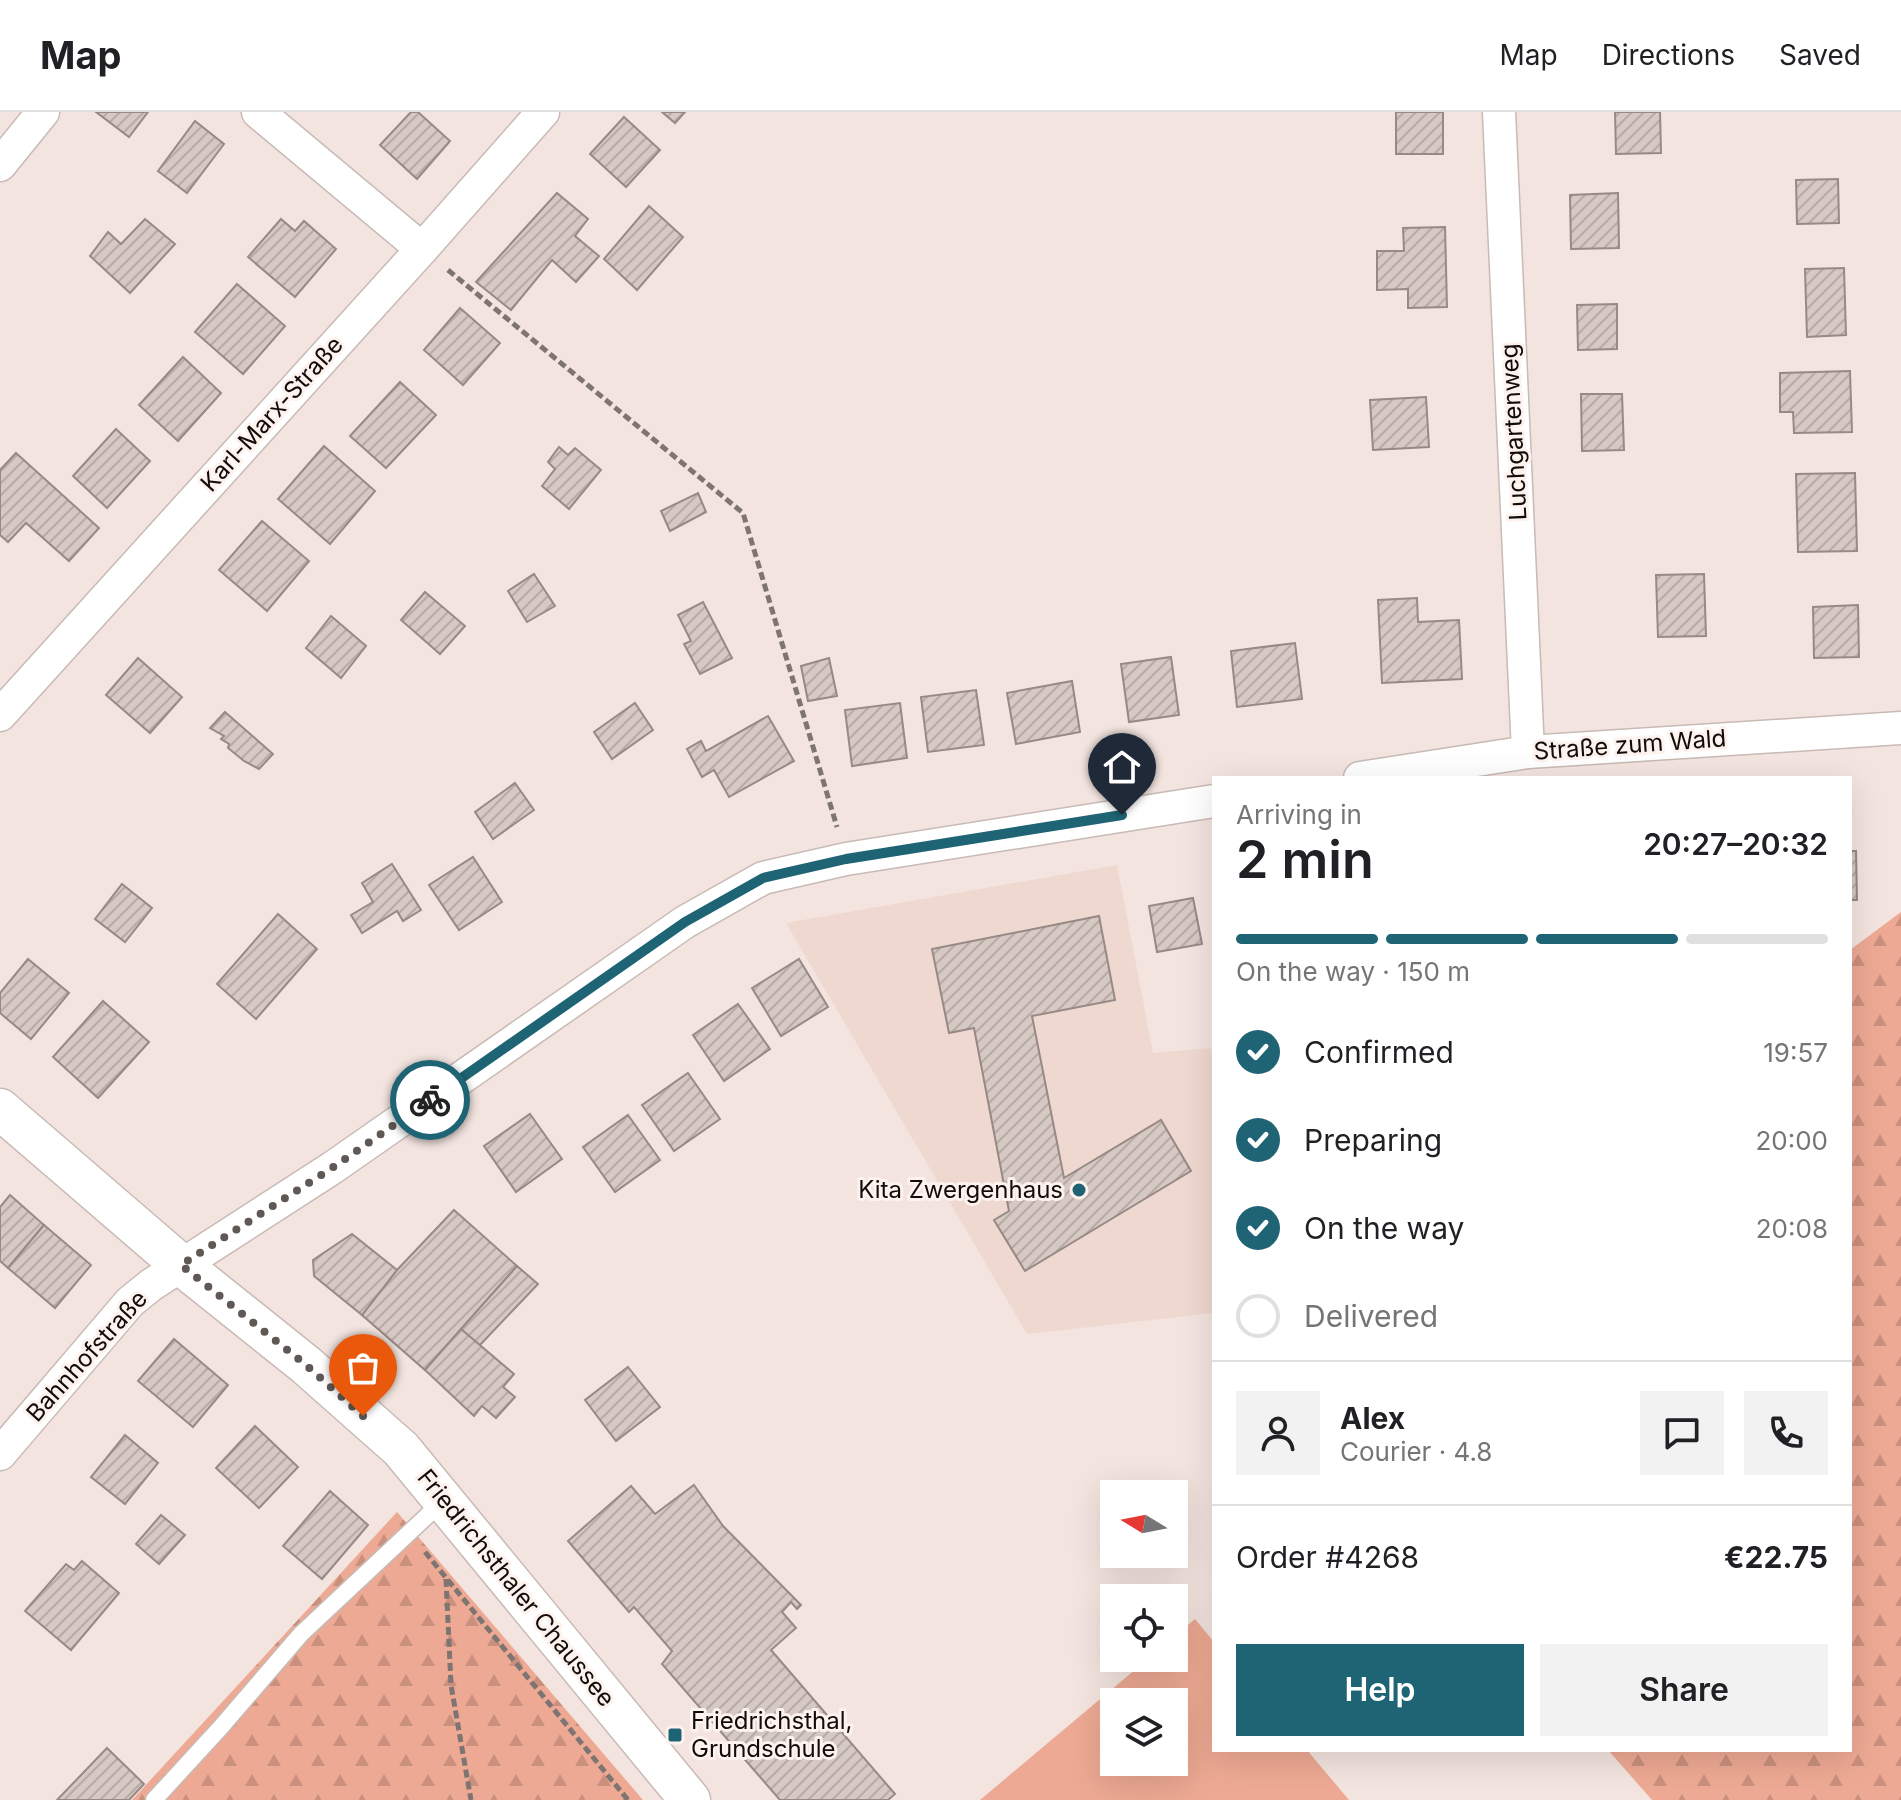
<!DOCTYPE html>
<meta charset="utf-8">
<style>
:root{--surface:#fff;--page:#f2f2f2;--text:#202124;--muted:#757577;--line:#e0e0e0;--accent:#1f6475}
body{margin:0;font-family:Inter,sans-serif;background:var(--page);color:var(--text);height:100vh;display:flex;flex-direction:column;font-size:30px;white-space:nowrap}
*{box-sizing:border-box;margin:0}
p{font-size:26px;color:var(--muted)}
.icon{flex:none;width:44px;height:44px;fill:none;stroke:currentColor;stroke-width:2;stroke-linecap:round;stroke-linejoin:round}
.map{position:relative;flex:1;overflow:hidden}
.side{position:absolute;left:1212px;top:664px;width:640px;height:976px;display:flex;flex-direction:column;background:var(--surface);border-radius:0px;box-shadow:0 8px 32px #0002}
.side>*{flex:none}
.needle{width:52px;rotate:280deg}
.buttons{position:absolute;left:1100px;top:1368px;display:grid;gap:16px}
.buttons a{display:grid;place-items:center;width:88px;height:88px;border-radius:0px;background:var(--surface);box-shadow:0 8px 32px #0002;font-size:40px}
.pin{position:absolute;display:grid;place-items:center;width:68px;height:68px;color:#fff;margin:-82px -34px;border-radius:50% 50% 50% 0;rotate:-45deg;box-shadow:0 0 8px #0007}
.pin .icon{rotate:45deg}
.courier{position:absolute;display:grid;place-items:center;width:80px;height:80px;margin:-40px;border:6px solid #1f6475;border-radius:50%;background:#fff;color:#222;box-shadow:0 2px 10px #0007}
.summary em{font-style:normal;font-weight:600}
.summary div{display:flex;flex-direction:column-reverse}
.summary{display:flex;align-items:center;justify-content:space-between;height:136px;padding:0 24px}
h1{font-size:52px;font-weight:600;line-height:60px}
.bar{display:grid;grid-template-columns:repeat(4,1fr);gap:12px 8px;align-content:center;height:96px;padding:0 24px}
.bar i{height:10px;border-radius:6px;background:var(--line)}
.bar .selected{background:var(--accent)}
.bar p{grid-column:span 4}
.line{display:flex;align-items:center;gap:20px;padding:0 24px;border-top:2px solid var(--line)}
.line div{flex:1}
.round{display:grid;place-items:center;flex:none;width:84px;height:84px;border-radius:0px;background:var(--page)}
ol{padding:0 24px;list-style:none}
li{display:flex;align-items:center;gap:24px;height:88px}
li p{margin-inline-start:auto}
li .icon{padding:8px;border-radius:50%;background:var(--accent);color:#fff;stroke-width:4}
li:last-child{color:var(--muted)}
li i{width:44px;height:44px;border:4px solid var(--line);border-radius:50%}
.cta{display:flex;gap:16px;margin-top:auto;padding:16px 24px}
.cta a{flex:1;height:92px;border-radius:0px;background:var(--accent);color:#fff;font-size:32px;font-weight:600;line-height:92px;text-align:center}
.cta a+a{background:var(--page);color:var(--text)}
header{display:flex;align-items:center;gap:48px;box-sizing:border-box;height:112px;padding:0 40px;background:var(--surface);border-bottom:2px solid var(--line)}
header strong{font-size:38px}
nav{display:flex;gap:44px;margin-inline-start:auto;font-size:28px}
.map>svg:first-child{display:block}
.built{fill:#efd8d0}
.green{fill:#eda993;fill-rule:evenodd}
.forest{fill:url(#forest-firs)}
.building{fill:url(#building-hatch);stroke:#978985;stroke-width:2}
.lines{fill:none;stroke-linecap:round;stroke-linejoin:round}
.service-casing{stroke:#c8bab5;stroke-width:19}
.minor-casing{stroke:#c8bab5;stroke-width:35}
.tertiary-casing{stroke:#c8bab5;stroke-width:43}
.path{stroke:#7e7471;stroke-width:5;stroke-dasharray:8 4;stroke-linecap:butt}
.service{stroke:#fff;stroke-width:16}
.minor{stroke:#fff;stroke-width:32}
.tertiary{stroke:#fff;stroke-width:40}
.done{stroke:#5f5855;stroke-width:8;stroke-dasharray:0 14.4}
.route{stroke:#1f6475;stroke-width:10}
.poi-dot{fill:#1f6475;stroke:#fef2ee;stroke-width:3}
.labels{text-anchor:middle;stroke-width:6;stroke-linejoin:round;paint-order:stroke}
.street-label{font-size:24px;fill:#100c0a;stroke:#fef2ee}
.poi-label{font-size:24px;fill:#100c0a;stroke:#fef2ee;text-anchor:end}
</style>
<header>
<strong>Map</strong>
<nav><a>Map</a><a>Directions</a><a>Saved</a></nav>
</header>
<div class="map">
<svg width="1901" height="1688" viewBox="0 0 1901 1688">
<defs>
<pattern id="forest-firs" width="22" height="20" patternUnits="userSpaceOnUse" patternTransform="scale(2)"><rect width="22" height="20" fill="#eda993"/><path d="M5 1l3.5 6h-7zM16 11l3.5 6h-7z" fill="#ca907d"/></pattern>
<pattern id="building-hatch" width="6" height="6" patternUnits="userSpaceOnUse" patternTransform="scale(2)"><rect width="6" height="6" fill="#d6c8c3"/><path d="M-1 1l2-2M0 6l6-6M5 7l2-2" fill="none" stroke="#b7aba6"/></pattern>
</defs>
<rect width="100%" height="100%" fill="#f3e4df"/>
<polygon class="built" points="1117,753 1153,941 1210,936 1214,954 1214,1201 1027,1222 786,811"/>
<path class="green" d="M1195,1507L1214,1530V1638H1307L1349,1688H980L1149,1546H1174V1525ZM1114,1590H1174V1650H1114Z"/>
<g class="forest">
<polygon points="1901,800 1901,1688 1652,1688 1608,1638 1850,1638 1850,838"/>
<polygon points="397,1400 643,1688 132,1688"/>
</g>
<g class="building">
<polygon points="96,0 148,0 129,25"/>
<polygon points="411,0 418,0 450,29 417,67 380,33"/>
<polygon points="662,0 685,0 675,11"/>
<rect x="1396" y="0" width="47" height="42"/>
<polygon points="1615,0 1660,0 1661,41 1616,42"/>
<polygon points="624,5 660,38 626,75 590,42"/>
<polygon points="195,9 224,32 187,81 158,59"/>
<polygon points="1838,67 1839,111 1797,112 1796,68"/>
<polygon points="557,81 588,107 575,124 599,144 576,170 552,148 511,198 476,170"/>
<polygon points="1618,81 1619,136 1571,137 1570,83"/>
<polygon points="649,94 683,125 637,178 604,147"/>
<polygon points="145,107 175,132 130,181 90,144 108,120 121,132"/>
<polygon points="281,107 295,119 304,109 336,137 295,185 248,145"/>
<polygon points="1445,115 1447,195 1408,196 1408,177 1377,178 1377,139 1404,139 1403,116"/>
<polygon points="1844,156 1846,223 1807,225 1805,157"/>
<polygon points="237,172 285,214 243,262 195,220"/>
<polygon points="1617,192 1617,237 1578,238 1577,193"/>
<polygon points="460,196 500,231 463,273 424,238"/>
<polygon points="183,245 221,281 178,329 139,293"/>
<polygon points="1850,259 1852,320 1794,321 1793,300 1780,300 1780,261"/>
<polygon points="400,270 436,303 386,356 350,324"/>
<polygon points="1581,282 1622,282 1624,338 1582,339"/>
<polygon points="1426,285 1429,335 1373,338 1370,288"/>
<polygon points="116,317 150,349 107,396 73,364"/>
<polygon points="324,334 375,379 330,432 278,387"/>
<polygon points="559,335 568,343 575,336 601,358 569,397 542,374 555,357 548,350"/>
<polygon points="16,341 99,416 69,449 26,411 8,430 0,423 0,358"/>
<polygon points="1855,361 1857,439 1798,440 1796,362"/>
<polygon points="698,381 706,400 670,419 661,399"/>
<polygon points="262,409 309,449 267,499 219,458"/>
<polygon points="534,462 555,494 527,510 508,479"/>
<polygon points="1704,462 1706,524 1658,525 1656,463"/>
<polygon points="425,480 465,514 440,542 401,508"/>
<polygon points="1417,486 1418,510 1459,508 1462,567 1382,571 1378,488"/>
<polygon points="703,490 732,546 700,562 684,532 691,529 678,503"/>
<polygon points="1858,493 1859,545 1814,546 1813,495"/>
<polygon points="331,504 366,534 341,566 306,536"/>
<polygon points="1295,531 1302,587 1237,595 1231,539"/>
<polygon points="1171,545 1179,603 1129,610 1121,552"/>
<polygon points="138,546 182,585 150,621 106,583"/>
<polygon points="829,546 837,584 808,589 801,554"/>
<polygon points="1072,569 1080,620 1016,632 1007,581"/>
<polygon points="976,578 984,633 928,640 921,585"/>
<polygon points="635,591 653,618 612,647 594,620"/>
<polygon points="900,591 907,646 852,654 845,598"/>
<polygon points="225,600 273,642 259,657 244,649 228,636 229,632 221,627 224,624 210,616"/>
<polygon points="768,604 794,649 729,685 714,658 702,665 687,637 701,629 706,639"/>
<polygon points="515,671 534,698 493,727 475,700"/>
<polygon points="1850,739 1856,739 1857,788 1850,788"/>
<polygon points="473,745 502,790 459,818 429,773"/>
<polygon points="392,752 421,798 403,809 397,799 362,821 351,803 373,790 362,771"/>
<polygon points="122,772 152,796 125,830 95,807"/>
<polygon points="1193,786 1202,832 1157,840 1149,794"/>
<polygon points="278,802 317,837 256,907 217,872"/>
<polygon points="1099,804 1115,888 1032,904 1064,1066 1161,1008 1191,1059 1025,1159 994,1108 1009,1099 974,916 949,921 932,837"/>
<polygon points="28,847 69,881 31,927 0,901 0,881"/>
<polygon points="799,847 828,895 781,924 752,876"/>
<polygon points="103,889 149,930 98,986 53,945"/>
<polygon points="738,892 770,937 724,969 693,923"/>
<polygon points="688,961 720,1007 674,1039 642,993"/>
<polygon points="530,1002 562,1047 516,1080 484,1034"/>
<polygon points="628,1003 660,1048 615,1080 583,1035"/>
<polygon points="10,1083 44,1113 8,1156 0,1149 0,1095"/>
<polygon points="454,1098 517,1154 425,1258 362,1203 397,1158"/>
<polygon points="44,1113 91,1153 55,1196 8,1156"/>
<polygon points="352,1122 397,1158 362,1203 314,1164 313,1148"/>
<polygon points="517,1154 538,1172 479,1234 461,1217"/>
<polygon points="461,1217 514,1262 503,1275 515,1285 496,1306 482,1294 474,1304 425,1258"/>
<polygon points="174,1227 228,1273 193,1315 138,1269"/>
<polygon points="628,1255 660,1295 616,1329 585,1288"/>
<polygon points="255,1314 298,1355 259,1396 216,1356"/>
<polygon points="125,1323 158,1351 125,1392 91,1365"/>
<polygon points="694,1373 723,1414 801,1493 797,1497 791,1490 782,1500 796,1516 771,1538 895,1682 888,1688 780,1688 662,1552 672,1539 634,1495 629,1500 568,1429 631,1374 655,1402"/>
<polygon points="330,1379 368,1413 322,1467 283,1434"/>
<polygon points="161,1403 185,1423 159,1452 136,1432"/>
<polygon points="82,1449 119,1481 71,1538 25,1499 66,1452 74,1458"/>
<polygon points="107,1636 144,1672 129,1688 57,1688"/>
</g>
<g class="lines">
<g class="service-casing">
<polyline id="service" points="154,1688 221,1615 301,1522 444,1388"/>
</g>
<g class="minor-casing">
<g id="minor">
<polyline points="258,0 422,137"/>
<polyline points="1499,0 1528,640"/>
<polyline points="0,53 43,0"/>
<polyline points="0,603 422,137 543,0"/>
<polyline points="1360,666 1528,640 1901,616"/>
<polyline points="0,1342 130,1190 151,1173 332,1056 685,810 763,766 846,747 1214,689"/>
</g>
</g>
<g class="tertiary-casing">
<polyline id="tertiary" points="0,997 181,1153 306,1253 401,1337 690,1688"/>
</g>
<g class="path">
<polyline points="448,158 743,401 837,715"/>
<polyline points="425,1440 628,1688"/>
<polyline points="446,1467 451,1573 471,1688"/>
</g>
<use href="#service" class="service"/>
<use href="#minor" class="minor"/>
<use href="#tertiary" class="tertiary"/>
</g>
<g class="lines">
<polyline class="done" points="363,1304 306,1253 181,1153 332,1056 430,988"/>
<polyline class="route" points="430,988 685,810 763,766 846,747 1122,703"/>
</g>
<g class="poi-dot">
<circle cx="1079" cy="1078" r="8"/>
<rect x="667" y="1615" width="16" height="16" rx="4"/>
</g>
<g class="labels">
<g class="street-label">
<text transform="translate(272 302) rotate(-48)" y="8">Karl-Marx-Straße</text>
<text transform="translate(1514 320) rotate(-93)" y="8">Luchgartenweg</text>
<text transform="translate(1630 633) rotate(-4)" y="8">Straße zum Wald</text>
<text transform="translate(87 1244) rotate(-48)" y="8">Bahnhofstraße</text>
<text transform="translate(516 1476) rotate(51)" y="8">Friedrichsthaler Chaussee</text>
</g>
<g class="poi-label">
<text x="1063" y="1086">Kita Zwergenhaus</text>
<text x="691" y="1617" text-anchor="start">Friedrichsthal,<tspan x="691" dy="28">Grundschule</tspan></text>
</g>
</g>
</svg>
<div class="buttons">
<a><svg class="needle" viewBox="-14 -14 28 28"><path d="M0-13l5 13h-10z" fill="#e53935"/><path d="M0 13l5-13h-10z" fill="#757577"/></svg></a>
<a><svg class="icon" aria-label="locate" viewBox="0 0 24 24"><circle cx="12" cy="12" r="6"/><path d="M12 2v4M12 18v4M2 12h4M18 12h4"/></svg></a>
<a><svg class="icon" aria-label="layers" viewBox="0 0 24 24"><path d="M12 4l9 5-9 5-9-5zM3 14l9 5 9-5"/></svg></a>
</div>
<div class="pin" style="left:363px;top:1304px;background:#ea580c"><svg class="icon" aria-label="bag" viewBox="0 0 24 24"><path d="M5 8h14l-1 12H6zM9 8a3 3 0 0 1 6 0"/></svg></div>
<div class="pin" style="left:1122px;top:703px;background:#1f2937"><svg class="icon" aria-label="home" viewBox="0 0 24 24"><path d="M3 11l9-7 9 7M6 9v11h12V9"/></svg></div>
<div class="courier" style="left:430px;top:988px"><svg class="icon" aria-label="bike" viewBox="0 0 24 24"><circle cx="6" cy="16" r="4"/><circle cx="18" cy="16" r="4"/><path d="M6 16l4-8h5l3 8M10 8l3 8H6M13 5h3"/></svg></div>
<section class="side">
<div class="summary"><div><h1>2 min</h1><p>Arriving in</p></div><em>20:27–20:32</em></div>
<div class="bar"><i class="selected"></i><i class="selected"></i><i class="selected"></i><i></i><p>On the way · 150 m</p></div>
<ol>
<li><svg class="icon" aria-label="check" viewBox="0 0 24 24"><path d="M5 12l5 5 9-10"/></svg>Confirmed<p>19:57</p></li>
<li><svg class="icon" aria-label="check" viewBox="0 0 24 24"><path d="M5 12l5 5 9-10"/></svg>Preparing<p>20:00</p></li>
<li><svg class="icon" aria-label="check" viewBox="0 0 24 24"><path d="M5 12l5 5 9-10"/></svg>On the way<p>20:08</p></li>
<li><i></i>Delivered</li>
</ol>
<div class="line" style="height:144px"><a class="round"><svg class="icon" aria-label="person" viewBox="0 0 24 24"><circle cx="12" cy="8" r="4"/><path d="M4 21q1-7 8-7t8 7"/></svg></a><div><b>Alex</b><p>Courier · 4.8</p></div><a class="round"><svg class="icon" aria-label="chat" viewBox="0 0 24 24"><path d="M4 5h16v11H9l-5 4z"/></svg></a><a class="round"><svg class="icon" aria-label="phone" viewBox="0 0 24 24"><path d="M5 4h4l2 5-3 2q2 4 5 5l2-3 5 2v4C11 20 4 13 5 4z"/></svg></a></div>
<div class="line" style="height:104px"><div>Order #4268</div><b>€22.75</b></div>
<div class="cta"><a>Help</a><a>Share</a></div>
</section>
</div>
